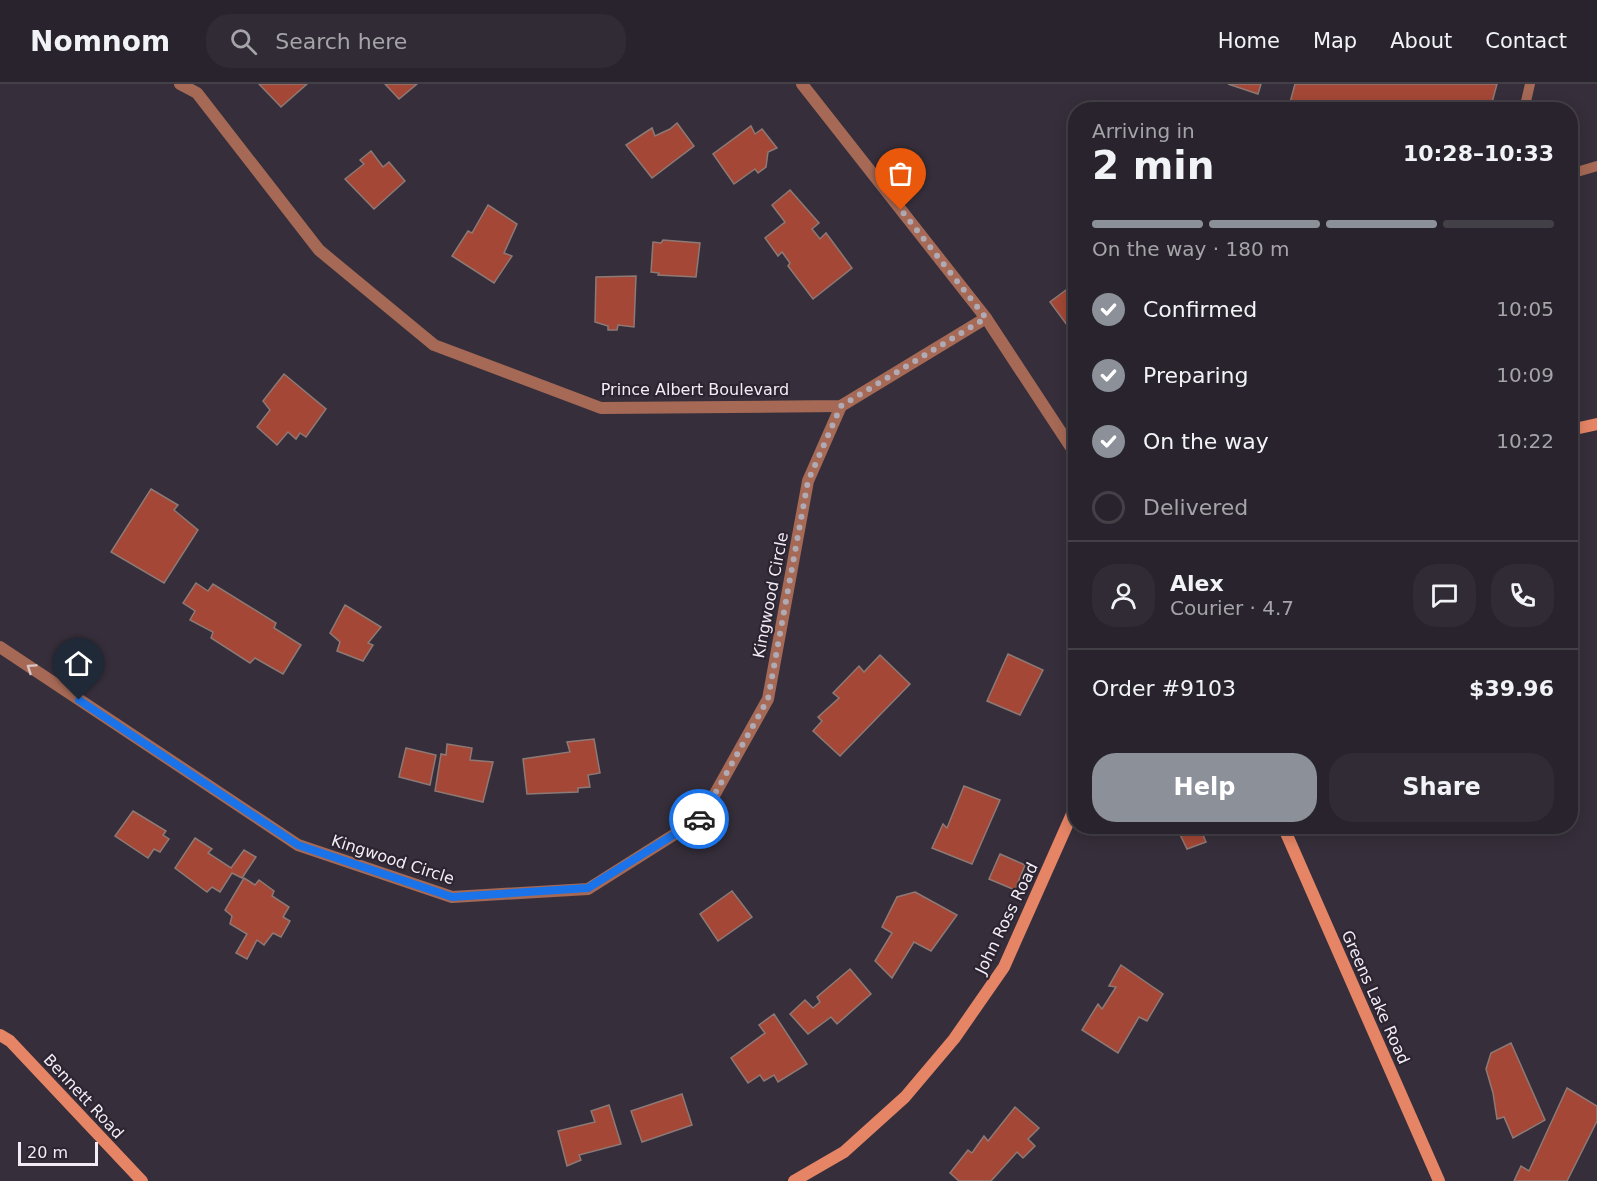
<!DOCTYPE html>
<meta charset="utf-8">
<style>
:root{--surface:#28232c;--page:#302b34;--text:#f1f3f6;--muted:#a5a4a9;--line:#444048;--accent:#8c9099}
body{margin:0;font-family:"DejaVu Sans",sans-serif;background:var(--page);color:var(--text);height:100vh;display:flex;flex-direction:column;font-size:22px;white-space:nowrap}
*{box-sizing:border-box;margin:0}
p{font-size:20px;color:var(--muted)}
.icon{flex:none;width:33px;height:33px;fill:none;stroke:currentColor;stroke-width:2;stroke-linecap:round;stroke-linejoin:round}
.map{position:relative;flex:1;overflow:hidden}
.side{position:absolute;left:1068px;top:18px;width:510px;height:732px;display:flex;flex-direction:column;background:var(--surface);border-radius:24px;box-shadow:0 3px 15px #0003,0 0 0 2px var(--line)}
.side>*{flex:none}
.scale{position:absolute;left:18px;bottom:15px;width:80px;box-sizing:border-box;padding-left:6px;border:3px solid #f1ecf5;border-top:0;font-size:16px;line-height:21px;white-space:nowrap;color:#f1ecf5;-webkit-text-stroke:4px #2c2531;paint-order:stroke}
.pin{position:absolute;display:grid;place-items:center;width:51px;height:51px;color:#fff;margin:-62px -26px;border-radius:50% 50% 50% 0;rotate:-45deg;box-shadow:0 0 6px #0007}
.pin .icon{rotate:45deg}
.courier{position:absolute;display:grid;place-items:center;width:60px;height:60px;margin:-30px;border:4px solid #1a73e8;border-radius:50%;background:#fff;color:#222;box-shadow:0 2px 8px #0007}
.overview em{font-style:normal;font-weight:800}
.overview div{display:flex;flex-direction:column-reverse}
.overview{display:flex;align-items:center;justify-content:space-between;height:102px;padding:0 24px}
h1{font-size:39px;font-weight:800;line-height:45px}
.bar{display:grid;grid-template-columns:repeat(4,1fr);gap:9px 6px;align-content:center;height:72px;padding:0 24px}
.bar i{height:8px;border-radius:4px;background:var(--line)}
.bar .on{background:var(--accent)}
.bar p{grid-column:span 4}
.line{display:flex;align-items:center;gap:15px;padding:0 24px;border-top:2px solid var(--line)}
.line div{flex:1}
.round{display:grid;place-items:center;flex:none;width:63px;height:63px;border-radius:24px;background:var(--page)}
ol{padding:0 24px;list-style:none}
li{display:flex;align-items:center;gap:18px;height:66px}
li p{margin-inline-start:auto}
li .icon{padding:6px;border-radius:50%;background:var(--accent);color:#fff;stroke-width:4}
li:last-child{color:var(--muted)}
li i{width:33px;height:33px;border:3px solid var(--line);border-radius:50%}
.cta{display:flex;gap:12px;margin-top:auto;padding:12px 24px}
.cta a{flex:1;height:69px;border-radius:24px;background:var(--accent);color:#fff;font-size:24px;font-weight:800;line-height:69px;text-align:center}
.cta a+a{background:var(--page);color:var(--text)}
header{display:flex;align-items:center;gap:36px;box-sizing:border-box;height:84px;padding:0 30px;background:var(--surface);border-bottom:2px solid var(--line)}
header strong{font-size:28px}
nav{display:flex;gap:33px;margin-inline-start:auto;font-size:21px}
.search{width:420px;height:54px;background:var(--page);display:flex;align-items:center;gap:15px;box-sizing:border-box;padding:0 21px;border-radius:24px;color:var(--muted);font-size:22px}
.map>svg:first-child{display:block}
.building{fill:#a44736;stroke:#8d7975;stroke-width:1.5}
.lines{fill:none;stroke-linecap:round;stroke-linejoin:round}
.lane{stroke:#a56955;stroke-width:10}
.street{stroke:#a56955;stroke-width:12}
.secondary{stroke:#e58565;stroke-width:12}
.oneway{stroke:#dac5c5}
.done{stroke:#b0aab4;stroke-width:6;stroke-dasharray:0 10.8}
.route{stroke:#1a73e8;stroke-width:8}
.labels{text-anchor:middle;stroke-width:4.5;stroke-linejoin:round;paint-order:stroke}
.street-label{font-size:16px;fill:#f1ecf5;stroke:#2c2531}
</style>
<header>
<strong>Nomnom</strong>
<div class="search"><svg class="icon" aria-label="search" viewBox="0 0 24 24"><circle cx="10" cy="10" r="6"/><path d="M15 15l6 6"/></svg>Search here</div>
<nav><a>Home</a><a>Map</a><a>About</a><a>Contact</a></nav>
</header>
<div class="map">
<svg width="1597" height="1097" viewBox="0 0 1597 1097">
<rect width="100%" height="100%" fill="#362f3b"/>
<g class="building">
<polygon points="259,0 307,0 281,23"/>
<polygon points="385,0 417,0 399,15"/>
<polygon points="1228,0 1261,0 1258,10"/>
<polygon points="1295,0 1497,0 1490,26 1288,26"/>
<polygon points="677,39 694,62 652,94 626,61 652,44 655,52 670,45"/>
<polygon points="751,42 755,50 762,45 777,64 768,68 766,83 758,89 755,85 734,100 713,70"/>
<polygon points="371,67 383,83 389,78 405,97 374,125 345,95 364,80 360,76"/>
<polygon points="790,106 819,139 812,145 820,155 826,149 852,184 813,215 788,182 790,179 782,168 778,172 765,154 785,138 772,121"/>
<polygon points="488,121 517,140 504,169 512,172 494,199 452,172 468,147 472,149"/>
<polygon points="663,156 700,159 696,193 658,191 659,189 651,188 653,158 661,159"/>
<polygon points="636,192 634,243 618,241 617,246 608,246 608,242 595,238 596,193"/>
<polygon points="1066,206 1070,212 1076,208 1076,261 1067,250 1070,245 1050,218"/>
<polygon points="284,290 326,325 306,353 300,349 296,355 288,348 277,361 257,343 270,326 263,317"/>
<polygon points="151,405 178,421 174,426 198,446 164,499 111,468"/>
<polygon points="196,499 208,507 213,500 276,539 274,544 301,561 283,590 255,574 250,579 211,554 213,548 190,536 195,527 183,519"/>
<polygon points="345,521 381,543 368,559 373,561 363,577 337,567 340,558 330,549"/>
<polygon points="1008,570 1043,586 1020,631 987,617"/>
<polygon points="880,571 910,600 840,672 813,647 822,637 818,633 839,614 833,609 859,582 864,588"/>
<polygon points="594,655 600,689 588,691 590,703 578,704 578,708 527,710 523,675 570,668 567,658"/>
<polygon points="447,660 472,664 470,676 493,678 483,718 435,707 441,670 446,671"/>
<polygon points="406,664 436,671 430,701 399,693"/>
<polygon points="964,702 1000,716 972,780 932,764 943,740 947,744"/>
<polygon points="133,727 166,747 163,751 169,755 160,768 154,765 148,774 115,752"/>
<polygon points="1176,742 1219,742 1203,751 1206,758 1187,765"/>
<polygon points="195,754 212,765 208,769 231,784 244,766 256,773 242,794 232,789 220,808 212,803 207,808 175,784"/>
<polygon points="1000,770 1025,781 1015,806 989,795"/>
<polygon points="244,794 255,801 259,796 274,807 272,812 289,823 283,833 290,837 281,853 273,849 264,861 257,856 247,875 236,869 247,850 230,840 232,832 225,826"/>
<polygon points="732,807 752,833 718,857 700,830"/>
<polygon points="915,808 957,831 931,867 914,858 892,894 875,877 892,849 882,843 897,813"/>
<polygon points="1121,881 1163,910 1147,937 1139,933 1118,969 1082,946 1098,920 1102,925 1116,903 1109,902"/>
<polygon points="850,885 871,910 837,940 831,933 808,950 790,930 805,916 813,924 820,918 817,913"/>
<polygon points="774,930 807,980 778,998 774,991 764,997 760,991 748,999 731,974 765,949 759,941"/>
<polygon points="1511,959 1545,1036 1513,1054 1504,1033 1497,1035 1493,1009 1486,985 1491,969"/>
<polygon points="1567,1004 1597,1022 1597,1037 1567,1097 1514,1097 1521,1082 1529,1087"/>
<polygon points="682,1010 692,1041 642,1058 631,1027"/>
<polygon points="609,1021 621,1060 579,1071 581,1076 567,1082 558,1047 595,1038 591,1027"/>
<polygon points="1015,1023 1039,1044 1028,1055 1035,1062 1023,1074 1017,1068 991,1097 959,1097 950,1089 968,1066 972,1069 984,1052 988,1057"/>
</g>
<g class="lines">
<g class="lane">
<polyline points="1524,26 1530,0"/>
<polyline points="1570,90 1597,82"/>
</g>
<g class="street">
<polyline points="180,0 197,9 319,166 434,261 601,324 841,322 986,234"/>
<polyline points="802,0 986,234 1076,371"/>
<polyline points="0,563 298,761 452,813 588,805 702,733 768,615 808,397 841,322"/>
</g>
<g class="secondary">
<polyline points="1570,346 1597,340"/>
<polyline points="1283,742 1439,1097"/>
<polyline points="0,951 10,957 142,1097"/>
<polyline points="794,1097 844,1068 905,1013 954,955 1004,883 1076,721"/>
</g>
</g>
<defs><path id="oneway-chevron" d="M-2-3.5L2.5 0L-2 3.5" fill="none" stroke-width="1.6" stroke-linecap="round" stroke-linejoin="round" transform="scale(1.5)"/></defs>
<use class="oneway" href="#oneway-chevron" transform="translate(31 584) rotate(-146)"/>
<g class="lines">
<polyline class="done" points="699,735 702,733 768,615 808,397 841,322 986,234 901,126"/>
<polyline class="route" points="79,616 298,761 452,813 588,804 699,735"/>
</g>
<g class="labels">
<g class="street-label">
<text x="695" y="311">Prince Albert Boulevard</text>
<text transform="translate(770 511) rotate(-79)" y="6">Kingwood Circle</text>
<text transform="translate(393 775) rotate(18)" y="6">Kingwood Circle</text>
<text transform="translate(1006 834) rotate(-64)" y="6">John Ross Road</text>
<text transform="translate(1376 913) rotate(66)" y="6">Greens Lake Road</text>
<text transform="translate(84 1012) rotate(47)" y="6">Bennett Road</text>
</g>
</g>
</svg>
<div class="scale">20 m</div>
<div class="pin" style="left:901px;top:126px;background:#ea580c"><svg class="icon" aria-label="bag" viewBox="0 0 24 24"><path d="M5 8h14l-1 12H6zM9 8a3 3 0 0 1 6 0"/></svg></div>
<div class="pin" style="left:79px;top:616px;background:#1f2937"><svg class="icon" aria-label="home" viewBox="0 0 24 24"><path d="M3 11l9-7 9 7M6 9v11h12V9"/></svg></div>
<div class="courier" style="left:699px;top:735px"><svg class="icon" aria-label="car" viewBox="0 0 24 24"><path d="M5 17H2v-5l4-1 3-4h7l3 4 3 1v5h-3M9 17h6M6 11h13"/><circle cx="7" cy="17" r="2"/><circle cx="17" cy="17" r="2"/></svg></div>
<section class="side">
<div class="overview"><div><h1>2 min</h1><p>Arriving in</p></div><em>10:28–10:33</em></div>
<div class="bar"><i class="on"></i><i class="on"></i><i class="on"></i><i></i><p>On the way · 180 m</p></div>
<ol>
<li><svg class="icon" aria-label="check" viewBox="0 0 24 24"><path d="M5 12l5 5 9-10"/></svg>Confirmed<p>10:05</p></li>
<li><svg class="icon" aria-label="check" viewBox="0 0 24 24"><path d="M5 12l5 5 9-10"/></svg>Preparing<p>10:09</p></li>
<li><svg class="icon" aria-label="check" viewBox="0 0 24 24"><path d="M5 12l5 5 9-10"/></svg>On the way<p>10:22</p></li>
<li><i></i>Delivered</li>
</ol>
<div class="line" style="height:108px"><a class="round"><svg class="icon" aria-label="person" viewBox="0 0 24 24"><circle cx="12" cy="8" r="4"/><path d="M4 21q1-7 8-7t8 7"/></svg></a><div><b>Alex</b><p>Courier · 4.7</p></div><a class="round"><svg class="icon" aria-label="chat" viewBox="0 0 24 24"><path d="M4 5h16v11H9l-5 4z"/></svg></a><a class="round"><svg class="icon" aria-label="phone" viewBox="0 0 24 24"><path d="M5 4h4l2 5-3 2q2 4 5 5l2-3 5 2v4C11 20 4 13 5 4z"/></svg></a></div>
<div class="line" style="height:78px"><div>Order #9103</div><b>$39.96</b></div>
<div class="cta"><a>Help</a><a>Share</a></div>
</section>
</div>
